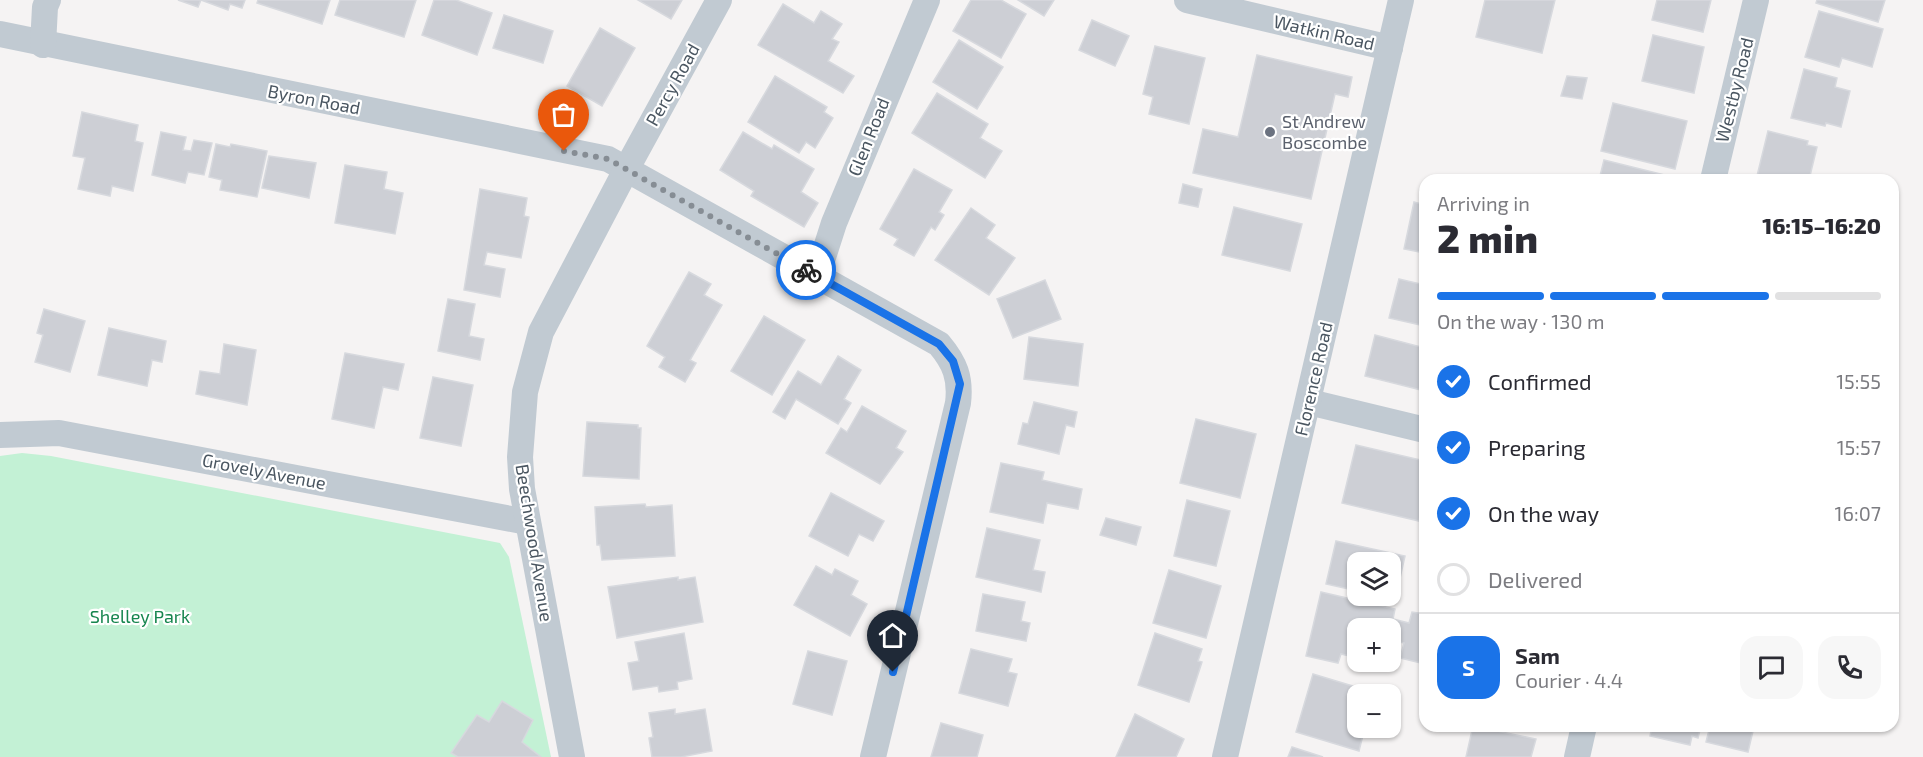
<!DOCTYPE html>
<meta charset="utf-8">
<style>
:root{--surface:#fff;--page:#f7f7f7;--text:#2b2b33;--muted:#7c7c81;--line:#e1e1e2;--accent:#1a73e8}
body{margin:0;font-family:"Exo 2",sans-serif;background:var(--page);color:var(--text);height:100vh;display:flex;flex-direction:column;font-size:22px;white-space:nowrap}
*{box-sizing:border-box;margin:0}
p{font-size:20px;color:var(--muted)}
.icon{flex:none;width:33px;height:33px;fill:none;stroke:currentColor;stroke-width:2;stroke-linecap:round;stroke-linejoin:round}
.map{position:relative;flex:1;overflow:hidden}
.details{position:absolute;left:1419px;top:174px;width:480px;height:558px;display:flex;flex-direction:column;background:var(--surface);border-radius:18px;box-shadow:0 2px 4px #0004}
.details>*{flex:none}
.tools{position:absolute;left:1347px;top:552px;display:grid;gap:12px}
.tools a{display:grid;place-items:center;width:54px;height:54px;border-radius:12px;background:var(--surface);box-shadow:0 2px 4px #0004;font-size:30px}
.pin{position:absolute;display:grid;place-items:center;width:51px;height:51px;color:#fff;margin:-62px -26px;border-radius:50% 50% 50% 0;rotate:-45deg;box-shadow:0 0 6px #0007}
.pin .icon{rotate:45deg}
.courier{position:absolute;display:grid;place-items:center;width:60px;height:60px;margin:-30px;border:4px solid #1a73e8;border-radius:50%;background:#fff;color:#222;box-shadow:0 2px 8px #0007}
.summary em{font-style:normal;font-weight:800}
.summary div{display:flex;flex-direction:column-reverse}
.summary{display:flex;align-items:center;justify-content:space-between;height:102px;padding:0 18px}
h1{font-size:39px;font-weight:800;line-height:45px}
.bar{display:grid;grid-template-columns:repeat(4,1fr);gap:9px 6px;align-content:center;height:72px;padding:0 18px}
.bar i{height:8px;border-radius:4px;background:var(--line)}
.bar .selected{background:var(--accent)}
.bar p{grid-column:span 4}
.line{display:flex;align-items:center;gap:15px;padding:0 18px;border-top:2px solid var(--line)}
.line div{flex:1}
.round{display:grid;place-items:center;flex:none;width:63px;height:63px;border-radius:18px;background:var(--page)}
ol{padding:0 18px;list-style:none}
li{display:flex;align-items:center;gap:18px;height:66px}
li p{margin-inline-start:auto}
li .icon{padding:6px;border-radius:50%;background:var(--accent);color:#fff;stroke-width:4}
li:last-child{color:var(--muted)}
li i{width:33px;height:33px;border:3px solid var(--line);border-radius:50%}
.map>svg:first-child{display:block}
.green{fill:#c3f1d5}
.building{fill:#cdcfd5;stroke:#d7d9de;stroke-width:1.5}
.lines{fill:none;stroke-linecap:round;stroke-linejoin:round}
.minor{stroke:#c1cad2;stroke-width:26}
.done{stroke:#868d94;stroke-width:6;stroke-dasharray:0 10.8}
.route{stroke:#1a73e8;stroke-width:8}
.worship-dot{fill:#6b7280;stroke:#fff;stroke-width:2}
.labels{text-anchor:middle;stroke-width:4.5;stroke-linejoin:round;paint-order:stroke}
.street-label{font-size:18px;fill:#4a5661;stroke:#fff}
.worship-label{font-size:18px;fill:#5b616d;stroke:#fff;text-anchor:start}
.park-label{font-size:18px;fill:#17864f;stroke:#fff}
</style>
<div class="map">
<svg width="1923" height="757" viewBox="0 0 1923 757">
<rect width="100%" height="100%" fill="#f5f3f3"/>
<polygon class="green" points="22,453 51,456 500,543 509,557 551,757 0,757 0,456"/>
<g class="building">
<polygon points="178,0 245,0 242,8 230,4 228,10 201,0 198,7"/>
<polygon points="258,0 330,0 322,24 257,3"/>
<polygon points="340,0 416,0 404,37 335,15"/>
<polygon points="434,0 456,0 492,13 477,55 422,35"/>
<polygon points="638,0 682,0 671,19"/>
<polygon points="971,0 1001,0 1026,14 1001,58 953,31"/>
<polygon points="1018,0 1054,0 1044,16"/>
<polygon points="1485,0 1555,0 1542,53 1476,37"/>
<polygon points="1657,0 1711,0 1703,32 1652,20"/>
<polygon points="1817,0 1885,0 1878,22 1816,3"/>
<polygon points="783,4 814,23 821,11 842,24 832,39 839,42 828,61 854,76 843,93 758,45"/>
<polygon points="1819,11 1883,29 1872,67 1842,58 1839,67 1805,57"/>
<polygon points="504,15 553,31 543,63 493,48"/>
<polygon points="1092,20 1129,36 1115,66 1079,50"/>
<polygon points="600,28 635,48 602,106 567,86"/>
<polygon points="1653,35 1704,47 1694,93 1642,81"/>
<polygon points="959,40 1003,67 977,109 933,82"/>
<polygon points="1155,46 1205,58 1189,124 1149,114 1153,97 1143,94"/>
<polygon points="1257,55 1352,77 1348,97 1335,94 1311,199 1193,173 1203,129 1238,137"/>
<polygon points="1804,69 1837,78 1835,87 1850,91 1841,127 1826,123 1825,126 1791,118"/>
<polygon points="775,76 827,107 824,112 833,118 815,148 806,142 799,153 748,122"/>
<polygon points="1567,76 1587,78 1582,99 1561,96"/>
<polygon points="937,93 988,124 980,138 1002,151 985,178 912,133"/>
<polygon points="1613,103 1687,121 1675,169 1601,151"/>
<polygon points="82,112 138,125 135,141 143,143 133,191 112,186 110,196 78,189 85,158 73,156"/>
<polygon points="1768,131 1808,141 1807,145 1817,147 1809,180 1756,180"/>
<polygon points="161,132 186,137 183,150 191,151 194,140 212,143 204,175 188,172 185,183 152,175"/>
<polygon points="743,132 772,149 774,145 814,169 801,192 818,203 804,227 751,196 754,191 720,170"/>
<polygon points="216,144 230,147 231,144 267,151 257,197 220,190 222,180 209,177"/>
<polygon points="269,156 316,163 309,198 262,188"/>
<polygon points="1604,160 1673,177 1673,180 1599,180"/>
<polygon points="345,165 387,172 384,189 403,193 395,234 335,223"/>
<polygon points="914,169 952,190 939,212 944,215 935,230 931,227 914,256 894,245 898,239 880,229"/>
<polygon points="1183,184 1202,189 1198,207 1179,203"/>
<polygon points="480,189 527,198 524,216 529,217 521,258 487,252 484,265 505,269 500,297 464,290"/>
<polygon points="1414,202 1425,205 1425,253 1404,249"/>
<polygon points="1234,207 1302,224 1290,271 1222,255"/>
<polygon points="971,208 995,225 986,238 1015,258 989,295 935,260"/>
<polygon points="689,272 711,284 704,295 722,305 690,360 696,363 685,382 659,367 665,357 647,346"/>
<polygon points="1399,279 1425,285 1425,326 1389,318"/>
<polygon points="1045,280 1061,319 1013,338 997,299"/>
<polygon points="448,299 475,304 469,336 484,339 480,360 438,351"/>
<polygon points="44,309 85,321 70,372 35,362 43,335 37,333"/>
<polygon points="764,316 805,340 772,395 731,371"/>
<polygon points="109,328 166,341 162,362 152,360 147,386 98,375"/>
<polygon points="1375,335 1425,348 1425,391 1365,376"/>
<polygon points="1029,337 1083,344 1078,386 1024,379"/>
<polygon points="224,344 256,350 247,405 196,394 200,371 220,374"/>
<polygon points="345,353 404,364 398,390 383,387 374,428 332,419"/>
<polygon points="838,356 861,370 844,399 851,403 838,424 796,399 785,419 773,412 798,371 821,385"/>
<polygon points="433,377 473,385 461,446 420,438"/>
<polygon points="1034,402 1077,412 1074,427 1066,425 1059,454 1018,444 1023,423 1028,424"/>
<polygon points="862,406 906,431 896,448 903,452 880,484 826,453 841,428 847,432"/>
<polygon points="1196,419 1256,434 1240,498 1180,483"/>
<polygon points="587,422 638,425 638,428 641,428 639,479 583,476"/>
<polygon points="1356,445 1425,461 1425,495 1419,521 1342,503"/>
<polygon points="1001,463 1044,472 1042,480 1082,489 1078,509 1047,503 1043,523 990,512"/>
<polygon points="831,493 884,521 873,541 859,534 848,556 809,536"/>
<polygon points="1187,500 1230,511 1216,566 1174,556"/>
<polygon points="645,504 646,507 672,505 675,556 602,560 600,545 597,545 595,507"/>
<polygon points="1106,518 1141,527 1136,545 1100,535"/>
<polygon points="987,528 1040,540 1033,570 1045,572 1041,592 976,577"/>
<polygon points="1336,541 1405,556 1395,600 1376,596 1390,596 1390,562 1358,562 1358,591 1326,584"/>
<polygon points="816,566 832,575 835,569 858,581 851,595 867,604 850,636 794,605"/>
<polygon points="1169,570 1221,586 1206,638 1153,623"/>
<polygon points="678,577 678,580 695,577 703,622 617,638 608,587"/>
<polygon points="1321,592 1395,609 1393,619 1409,623 1412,612 1425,614 1425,664 1400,658 1404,643 1390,640 1390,628 1358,628 1358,658 1341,654 1338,663 1306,656"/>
<polygon points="983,594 1025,602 1021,621 1030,623 1026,641 976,631"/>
<polygon points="684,633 692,679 677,682 678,689 659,692 658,686 633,690 628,663 639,661 635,642"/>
<polygon points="1155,633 1202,649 1198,661 1202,662 1189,702 1138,685"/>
<polygon points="971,649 1012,659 1008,672 1017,674 1008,706 959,693"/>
<polygon points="808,651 847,661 832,715 793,704"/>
<polygon points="1313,674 1376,693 1358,694 1358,728 1372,728 1369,737 1363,735 1359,751 1296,732"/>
<polygon points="502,701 533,720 522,742 541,757 458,757 451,753 477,715 489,722"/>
<polygon points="675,709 675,714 705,709 712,751 681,757 652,757 649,738 653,737 649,713"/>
<polygon points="1135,714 1184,739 1176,757 1116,757"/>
<polygon points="941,723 983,735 977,757 931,757"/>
<polygon points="1473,726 1536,739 1531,757 1466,757"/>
<polygon points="1645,726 1701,726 1698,738 1692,736 1690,745 1650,736 1652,727"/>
<polygon points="1710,726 1731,726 1753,731 1748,752 1706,742"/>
<polygon points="1292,747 1323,757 1288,757"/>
</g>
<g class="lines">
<g class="minor">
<polyline points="1187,0 1390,48"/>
<path d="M0,34L608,159L939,344C955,363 961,378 958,403L873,757"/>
<polyline points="43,45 45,7 48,0"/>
<polyline points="1713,180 1756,0"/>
<polyline points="817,276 834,223 927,0"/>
<polyline points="1309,402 1425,430"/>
<polyline points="0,435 59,433 527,522"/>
<polyline points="572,757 522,489 520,457 525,392 541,332 626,170 719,0"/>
<polyline points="1225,757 1401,0"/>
<polyline points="1577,757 1584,726"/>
</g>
</g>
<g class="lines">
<polyline class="done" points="564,151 608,159 806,270"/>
<polyline class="route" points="806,270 939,344 953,361 960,384 893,672"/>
</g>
<circle class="worship-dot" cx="1270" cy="132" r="6"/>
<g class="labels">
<g class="street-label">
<text transform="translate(1324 33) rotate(13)" y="6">Watkin Road</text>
<text transform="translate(673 85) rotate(-61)" y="6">Percy Road</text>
<text transform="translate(1735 90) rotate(-76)" y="6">Westby Road</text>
<text transform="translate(314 100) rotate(11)" y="6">Byron Road</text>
<text transform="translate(869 137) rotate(-68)" y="6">Glen Road</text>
<text transform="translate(1314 379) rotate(-77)" y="6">Florence Road</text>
<text transform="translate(264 472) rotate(11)" y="6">Grovely Avenue</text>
<text transform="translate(534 543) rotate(81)" y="6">Beechwood Avenue</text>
</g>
<g class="worship-label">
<text x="1282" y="128">St Andrew<tspan x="1282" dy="21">Boscombe</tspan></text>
</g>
<g class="park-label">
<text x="140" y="623">Shelley Park</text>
</g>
</g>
</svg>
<div class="tools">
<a><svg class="icon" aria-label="layers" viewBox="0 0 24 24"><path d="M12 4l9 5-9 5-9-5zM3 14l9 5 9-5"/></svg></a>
<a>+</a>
<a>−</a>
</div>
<div class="pin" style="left:564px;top:151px;background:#ea580c"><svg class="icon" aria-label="bag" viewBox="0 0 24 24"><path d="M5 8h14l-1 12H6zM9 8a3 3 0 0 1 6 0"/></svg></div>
<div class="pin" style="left:893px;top:672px;background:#1f2937"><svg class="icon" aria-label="home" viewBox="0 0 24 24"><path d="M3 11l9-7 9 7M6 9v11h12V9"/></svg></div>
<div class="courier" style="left:806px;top:270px"><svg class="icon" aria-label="bike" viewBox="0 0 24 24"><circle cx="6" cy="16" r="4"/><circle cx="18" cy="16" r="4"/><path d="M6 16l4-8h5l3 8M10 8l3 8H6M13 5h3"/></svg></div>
<section class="details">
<div class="summary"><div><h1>2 min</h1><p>Arriving in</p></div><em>16:15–16:20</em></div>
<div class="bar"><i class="selected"></i><i class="selected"></i><i class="selected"></i><i></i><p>On the way · 130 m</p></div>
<ol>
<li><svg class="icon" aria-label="check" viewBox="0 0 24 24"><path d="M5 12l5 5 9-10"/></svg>Confirmed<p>15:55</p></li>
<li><svg class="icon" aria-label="check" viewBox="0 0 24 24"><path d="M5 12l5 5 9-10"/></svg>Preparing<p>15:57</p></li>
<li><svg class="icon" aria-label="check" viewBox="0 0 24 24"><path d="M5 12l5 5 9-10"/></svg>On the way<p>16:07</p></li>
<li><i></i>Delivered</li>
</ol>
<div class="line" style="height:108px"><b class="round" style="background:var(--accent);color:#fff">S</b><div><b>Sam</b><p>Courier · 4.4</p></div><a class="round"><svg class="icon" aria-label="chat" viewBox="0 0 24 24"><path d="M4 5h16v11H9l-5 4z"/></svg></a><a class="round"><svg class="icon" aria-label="phone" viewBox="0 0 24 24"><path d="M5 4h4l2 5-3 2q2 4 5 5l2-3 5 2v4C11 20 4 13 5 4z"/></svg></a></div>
</section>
</div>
